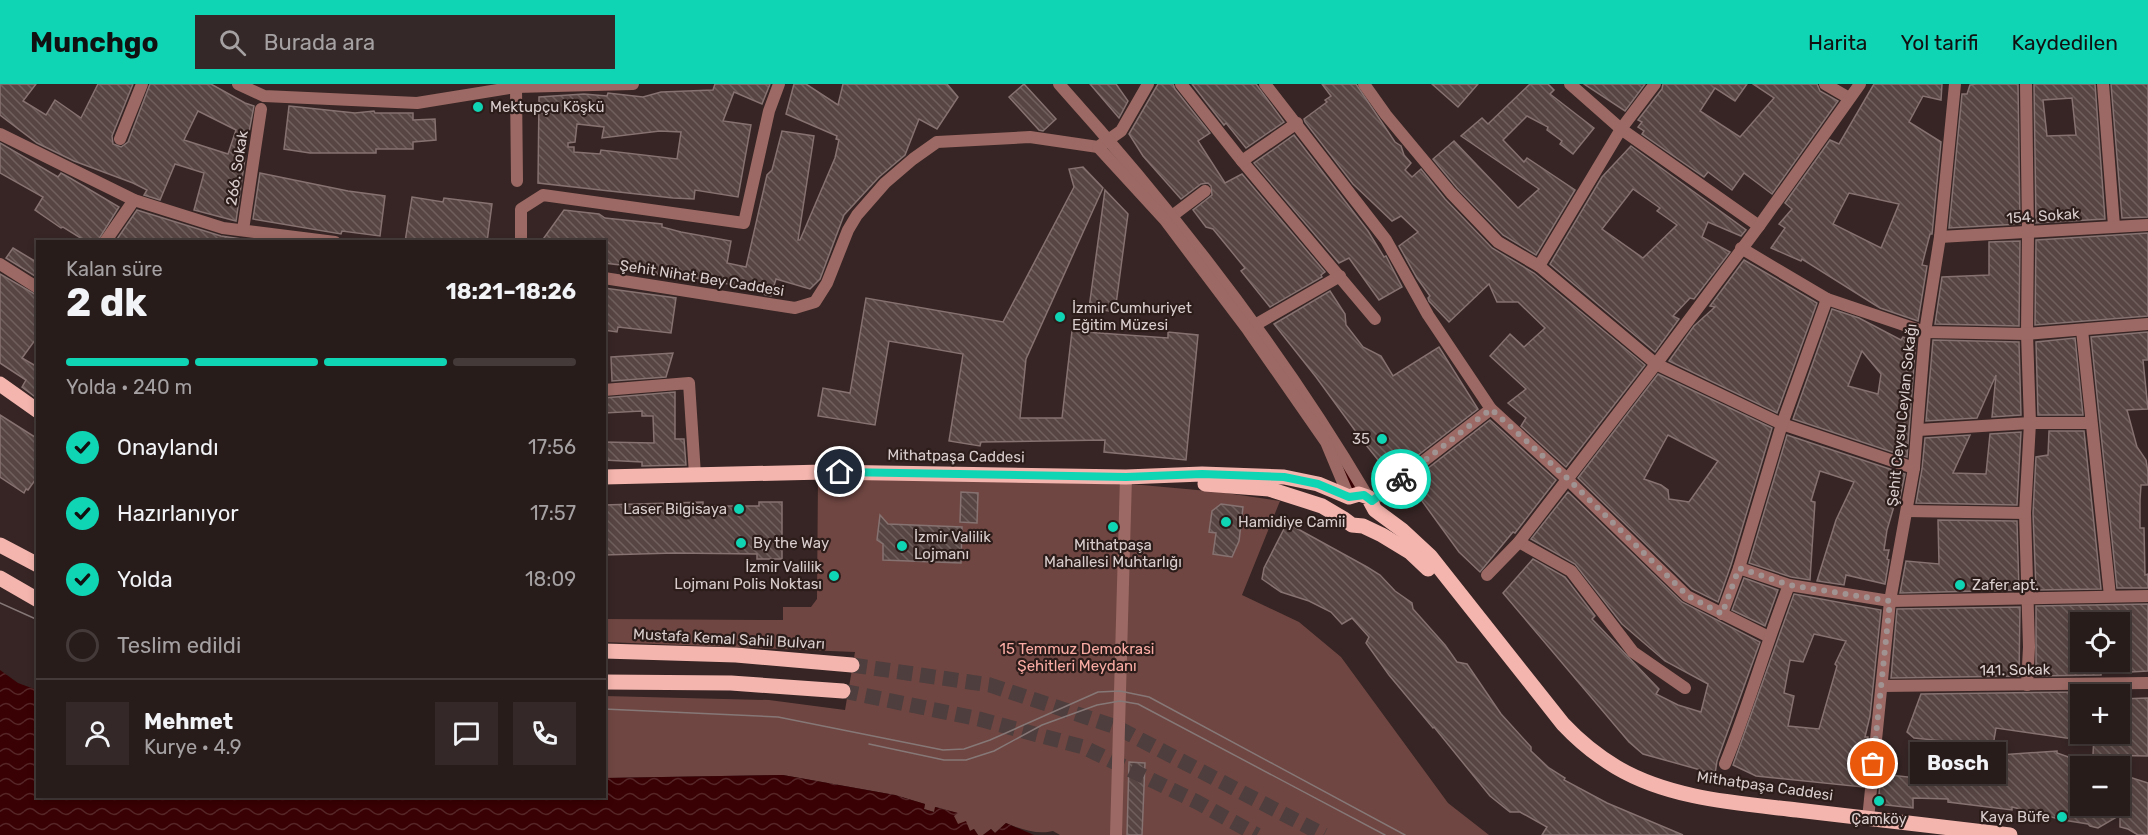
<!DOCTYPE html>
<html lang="tr">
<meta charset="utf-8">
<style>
:root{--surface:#281c1b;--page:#342928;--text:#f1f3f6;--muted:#a5a1a3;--line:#443a3a;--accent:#10d5b4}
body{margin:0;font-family:Rubik,sans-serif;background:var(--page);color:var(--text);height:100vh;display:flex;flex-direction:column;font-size:22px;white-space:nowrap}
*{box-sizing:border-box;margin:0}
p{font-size:20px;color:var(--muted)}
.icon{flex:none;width:33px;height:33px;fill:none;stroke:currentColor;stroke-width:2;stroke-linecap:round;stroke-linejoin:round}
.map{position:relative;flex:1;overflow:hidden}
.panel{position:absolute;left:36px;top:156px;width:570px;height:558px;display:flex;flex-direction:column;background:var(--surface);border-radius:0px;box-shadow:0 3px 9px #0003,0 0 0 2px var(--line)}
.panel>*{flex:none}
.controls{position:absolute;left:2070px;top:528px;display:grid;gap:12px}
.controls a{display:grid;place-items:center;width:60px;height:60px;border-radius:0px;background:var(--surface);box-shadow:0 3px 9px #0003,0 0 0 2px var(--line);font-size:30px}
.pin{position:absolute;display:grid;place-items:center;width:51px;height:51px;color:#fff;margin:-26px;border:3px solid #fff;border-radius:50%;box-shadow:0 2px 6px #0007}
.courier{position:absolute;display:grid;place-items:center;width:60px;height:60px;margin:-30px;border:4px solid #10d5b4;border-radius:50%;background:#fff;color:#222;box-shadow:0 2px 8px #0007}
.bubble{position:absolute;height:42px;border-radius:0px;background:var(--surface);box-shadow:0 3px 9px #0003,0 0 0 2px var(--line);font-size:20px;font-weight:700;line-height:42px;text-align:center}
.overview em{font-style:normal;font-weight:700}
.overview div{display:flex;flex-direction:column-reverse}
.overview{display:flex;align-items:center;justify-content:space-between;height:102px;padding:0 30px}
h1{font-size:39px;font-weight:700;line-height:45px}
.bar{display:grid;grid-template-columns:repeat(4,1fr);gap:9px 6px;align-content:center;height:72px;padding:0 30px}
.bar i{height:8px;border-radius:4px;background:var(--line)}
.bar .on{background:var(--accent)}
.bar p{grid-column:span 4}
.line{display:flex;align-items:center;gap:15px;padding:0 30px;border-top:2px solid var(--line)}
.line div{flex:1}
.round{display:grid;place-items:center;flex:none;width:63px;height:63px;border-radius:0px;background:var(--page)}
ol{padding:0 30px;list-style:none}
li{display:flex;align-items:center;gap:18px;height:66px}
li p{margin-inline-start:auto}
li .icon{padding:6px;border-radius:50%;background:var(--accent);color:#111;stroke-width:4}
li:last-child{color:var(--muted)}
li i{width:33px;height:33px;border:3px solid var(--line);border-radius:50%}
header{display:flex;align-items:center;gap:36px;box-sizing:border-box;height:84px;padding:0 30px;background:var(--accent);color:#111}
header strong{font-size:28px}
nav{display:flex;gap:33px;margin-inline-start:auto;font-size:21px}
.search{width:420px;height:54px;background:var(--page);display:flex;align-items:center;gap:15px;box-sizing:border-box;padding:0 21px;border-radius:0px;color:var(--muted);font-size:22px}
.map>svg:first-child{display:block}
.green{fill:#6f4642}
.water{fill:url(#water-waves)}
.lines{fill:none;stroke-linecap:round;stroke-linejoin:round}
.stream{stroke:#390103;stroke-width:4.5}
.building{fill:url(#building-back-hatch);stroke:#867270;stroke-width:1.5;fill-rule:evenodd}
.primary-tunnel{stroke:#4e3e3d;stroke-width:15;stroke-dasharray:15 8;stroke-linecap:butt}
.pedestrian{stroke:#9c6964;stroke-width:12}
.minor{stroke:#9c6964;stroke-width:12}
.tertiary{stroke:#9c6964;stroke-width:12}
.primary{stroke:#f4b5ae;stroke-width:15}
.tram{stroke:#867877;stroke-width:1.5}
.done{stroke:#a09392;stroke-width:6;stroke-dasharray:0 10.8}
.route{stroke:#10d5b4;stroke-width:8}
.poi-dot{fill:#10d5b4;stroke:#2c1c1a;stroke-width:2}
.labels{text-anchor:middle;stroke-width:4.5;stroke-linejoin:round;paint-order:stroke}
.poi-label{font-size:15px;fill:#d9cecd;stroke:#2c1c1a;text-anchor:start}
.street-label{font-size:15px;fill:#d9cecd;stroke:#2c1c1a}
.park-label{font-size:15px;fill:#fbada5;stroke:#2c1c1a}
</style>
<header>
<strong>Munchgo</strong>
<div class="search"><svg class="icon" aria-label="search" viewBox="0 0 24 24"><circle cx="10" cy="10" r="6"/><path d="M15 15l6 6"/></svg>Burada ara</div>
<nav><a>Harita</a><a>Yol tarifi</a><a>Kaydedilen</a></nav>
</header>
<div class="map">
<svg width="2148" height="751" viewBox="0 0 2148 751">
<defs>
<pattern id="water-waves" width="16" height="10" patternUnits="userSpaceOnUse" patternTransform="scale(1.5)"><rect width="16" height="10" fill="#390103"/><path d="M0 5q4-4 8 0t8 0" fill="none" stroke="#552527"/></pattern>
<pattern id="building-back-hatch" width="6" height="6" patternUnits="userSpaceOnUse" patternTransform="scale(1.5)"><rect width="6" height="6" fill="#574543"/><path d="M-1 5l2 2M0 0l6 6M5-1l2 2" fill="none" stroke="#6f5f5d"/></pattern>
</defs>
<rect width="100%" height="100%" fill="#362524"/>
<path class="green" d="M818,392L1142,401L1219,408L1280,417L1242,511L1299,538L1341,573L1448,719L1489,751H1060L1053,747C1038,751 1020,745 1006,739L995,749L991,745L983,751H978L974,745L970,747L958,741L953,732L957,729L936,723L934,728L924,725L925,720L895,711L783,691L605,694V612L769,616L845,626L855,568L605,558V535L783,536V523H811L817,515Z"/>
<g class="water">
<polygon points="0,586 18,599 37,606 38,712 604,712 605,694 783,691 895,711 925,720 924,725 934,728 935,723 958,729 954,732 958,740 966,737 970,747 974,745 978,751 0,751"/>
<polygon points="1006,739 1034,751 983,751 991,745 995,749"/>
</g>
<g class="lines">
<polyline class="stream" points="1345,387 1355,406"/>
</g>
<g class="building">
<path d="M0,0H36L23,17L46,31L55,16L81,34L98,0H133L112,52L113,60L121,63L128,58L150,0H211L245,19L254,22L249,48L241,73L245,74L236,137L194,126L204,89L175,80L160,116L144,111L147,106L133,99L74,77L37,59L0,31ZM198,27L236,46L228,70L184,56Z"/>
<path d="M715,0H770L762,20L734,8L723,37L751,41L738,113L695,106L694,115L673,114L538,99L539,13L584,10L607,12L608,9L643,13L661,8L713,6ZM577,40L604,43L602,54L660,47L681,48L677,75L601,66L600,70L574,68V63H568V59L575,58Z"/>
<polygon points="794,0 806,0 838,21 843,0 947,0 958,13 937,45 919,35 905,71 879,93 844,131 820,195 810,205 776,195 771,212 766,211 734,201 679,191 679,196 629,182 604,179 604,158 541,158 564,126 599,130 605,134 662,140 662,143 681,148 731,157 727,179 746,183 767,91 772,86 782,47 814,52 798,156 800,156 835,74 839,56 836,55 837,52 786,30"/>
<polygon points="1024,0 1056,35 1043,47 1039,46 1009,13"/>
<polygon points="1090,0 1116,0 1128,17 1119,34"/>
<polygon points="1158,0 1173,0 1175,5 1210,49 1198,57 1225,99 1242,90 1325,188 1321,191 1322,193 1270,223 1241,187 1245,184 1213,145 1206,143 1193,126 1212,111 1211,102 1208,99 1201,100 1181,115 1143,72 1129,50"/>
<polygon points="1192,0 1256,0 1284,38 1246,64 1226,39 1224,41"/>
<polygon points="1322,0 1356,0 1395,58 1401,62 1404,71 1411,79 1405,86 1412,93 1421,85 1445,115 1492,164 1534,189 1645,281 1566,383 1521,342 1526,334 1508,319 1526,305 1490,272 1510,250 1524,263 1545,244 1518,218 1497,218 1489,200 1449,238 1429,217 1428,214 1430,212 1417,194 1399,162 1418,148 1401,132 1392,137 1353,100 1305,38 1304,35 1327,18 1325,16 1331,12"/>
<polygon points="1432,0 1478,0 1458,23"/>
<polygon points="1530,0 1548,0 1554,6 1550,10 1594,44 1573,70 1560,60 1562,57 1547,46 1548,43 1527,32 1503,56 1524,78 1527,74 1575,106 1536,171 1503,151 1457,104 1433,75 1454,57 1518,124 1539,105 1461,52 1482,34 1488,40"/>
<polygon points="1584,0 1645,0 1625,27"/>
<polygon points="1663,0 1747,0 1735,17 1715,4 1700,27 1740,53 1774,14 1753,0 1817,0 1820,7 1838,17 1772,110 1744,89 1732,106 1708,88 1704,93 1642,50 1644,47 1638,43 1642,38 1638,36 1662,5"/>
<path d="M1874,0H1942L1941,16L1923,12L1909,38L1941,58L1932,150H1930L1922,181L1927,182L1918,237L1880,224L1802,175L1801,177L1771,164L1785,144L1779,140L1792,125L1785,119L1830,56L1839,60ZM1849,109L1899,120L1881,164L1833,140Z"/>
<polygon points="1976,0 2018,0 2020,140 1949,144 1962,10 1967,10 1970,1"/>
<path d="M2034,0H2095L2105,135L2036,139ZM2072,14L2076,51L2047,52L2043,16Z"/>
<polygon points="2111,0 2148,0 2148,133 2122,134"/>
<polygon points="289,22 355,29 374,27 375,29 413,29 413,36 435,35 436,56 413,58 413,65 376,65 376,69 310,69 284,65"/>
<polygon points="1294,51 1368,147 1384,173 1386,172 1402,203 1379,216 1349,174 1339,179 1254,79"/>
<polygon points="0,59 58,93 61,89 70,94 119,123 97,158 87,158 63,143 61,144 35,126 43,113 0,89"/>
<path d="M1631,62L1746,146L1741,152L1708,138L1702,153L1730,168L1694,215L1690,214L1673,232L1679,235L1655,268L1550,180L1602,93ZM1633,105L1660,124L1657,127L1677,141L1643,174L1602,145Z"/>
<polygon points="1083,83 1103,104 1026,275 1020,334 1062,334 1072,247 1168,254 1168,248 1198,251 1186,376 1104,368 1105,356 981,358 980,362 949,357 963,270 889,257 875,341 818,332 823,304 850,309 866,214 1003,238 1074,103 1069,85"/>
<polygon points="260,89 348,107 385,112 380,152 342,147 341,150 253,135"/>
<polygon points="1105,106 1128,130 1115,228 1089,224"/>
<polygon points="412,113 443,118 444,114 492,120 487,158 405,158"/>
<polygon points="137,126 221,152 264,158 115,158"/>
<polygon points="2148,149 2148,232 2035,241 2036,156"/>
<polygon points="2020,157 2019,242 1935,240 1942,193 1989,191 1989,158"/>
<polygon points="13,164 38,179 38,194 6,174"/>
<polygon points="1744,176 1817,219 1777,329 1669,277 1694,242 1715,223 1710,222"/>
<polygon points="0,190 38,212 38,252 22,274 34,281 38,276 38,315 22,303 26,296 0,279"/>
<polygon points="604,204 676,214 671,249 618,243 617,248 604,246"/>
<polygon points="1330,207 1345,230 1346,241 1363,263 1381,272 1393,292 1439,263 1478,325 1391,392 1362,356 1316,293 1274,240"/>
<path d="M1832,225L1859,234L1901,256L1903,253L1910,256L1912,252L1916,254L1907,373L1793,335ZM1862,267L1881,290L1878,310L1848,302Z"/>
<polygon points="2148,248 2148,276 2143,276 2148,325 2127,326 2137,363 2146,376 2148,388 2148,401 2141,401 2140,416 2140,444 2144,444 2145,491 2148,490 2148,504 2117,504 2091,253"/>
<polygon points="2075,254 2083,331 2038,331 2036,258"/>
<polygon points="1933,256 2019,258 2021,331 1992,333 1996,291 1977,334 1926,337"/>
<polygon points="673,269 666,293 612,297 611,273"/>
<path d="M1658,290L1772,344L1731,481L1718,518L1692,505L1578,394ZM1668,351L1718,377L1689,418L1669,415L1668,406L1661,401L1644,395Z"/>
<polygon points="675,308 675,355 684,355 686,381 642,382 642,378 604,376 604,358 654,359 653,332 642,332 642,327 604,329 604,314"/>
<polygon points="0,331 38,355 38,392 28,406 26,405 24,409 0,393"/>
<polygon points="1490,336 1556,396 1515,449 1513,448 1480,488 1459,468 1409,399"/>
<polygon points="2049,347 2084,347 2101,505 2036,506 2033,429 2036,373 2048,371"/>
<polygon points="2021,348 2017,421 1916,419 1922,385 1925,354 1970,351 1953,389 1986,390 1990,350"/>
<polygon points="1787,351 1905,390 1900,414 1897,412 1887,446 1884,466 1889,466 1887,475 1889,476 1885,500 1846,491 1844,501 1817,497 1836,436 1854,398 1820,387 1811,417 1815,418 1810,496 1791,493 1749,479"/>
<polygon points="961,408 978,409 977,439 960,438"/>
<polygon points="1568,408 1682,518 1760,558 1717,677 1715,690 1643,670 1629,658 1503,509 1533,475 1565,493 1595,532 1592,535 1659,605 1656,610 1678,621 1701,628 1708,600 1665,577 1622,540 1575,480 1531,455"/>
<polygon points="703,418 703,422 759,422 759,418 782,418 782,475 757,475 757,470 674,469 604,471 604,421"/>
<polygon points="1221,420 1243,423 1239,457 1232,473 1213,470 1216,449 1209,448 1212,427"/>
<polygon points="880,431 888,440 962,443 961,479 883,476 883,460 877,456"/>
<polygon points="1938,436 2017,437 2019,506 1900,509 1906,477 1939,480"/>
<polygon points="1287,439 1367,483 1380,491 1395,507 1412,519 1413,525 1445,561 1457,578 1467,580 1501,630 1531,663 1531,667 1549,684 1565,694 1564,696 1607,719 1683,751 1542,751 1547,743 1520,728 1510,728 1490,712 1434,643 1433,644 1389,591 1366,559 1369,553 1352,534 1342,540 1331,528 1309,517 1281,508 1262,495 1264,484"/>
<polygon points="1744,494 1778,506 1765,542 1732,526"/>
<path d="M1794,510L1881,526L1870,632L1865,653H1868L1863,703L1756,692L1733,681ZM1814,550L1846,557L1835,580L1837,582L1819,645L1788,642L1794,612L1784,609L1790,576L1803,578Z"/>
<polygon points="2148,520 2148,587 2131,588 2131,584 2120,585 2120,538 2080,538 2080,578 2101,578 2101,591 2036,592 2036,522"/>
<polygon points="2020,523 2019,592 1891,594 1897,525"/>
<polygon points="2080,608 2080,656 1996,644 1993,662 1914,654 1907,648 1921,610"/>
<polygon points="2148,614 2148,672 2093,671 2094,650 2120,650 2120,615"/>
<polygon points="2057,667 2057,669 2080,677 2080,722 2120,722 2120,690 2148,699 2148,751 2138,751 2128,745 2120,743 2120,731 2098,744 2090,742 2088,740 2063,736 2012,723 2012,726 1948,718 1948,715 1913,714 1913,724 1878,720 1881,690 1935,696 1936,685 1999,671"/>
<polygon points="1129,678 1145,679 1142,751 1127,751"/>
</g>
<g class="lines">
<g class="primary-tunnel">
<polyline points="852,581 990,601 1116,643 1324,751"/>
<polyline points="843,607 979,635 1083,663 1197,718 1257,751"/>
</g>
<polyline class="pedestrian" points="1116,751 1126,393"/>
<g class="minor">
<polyline points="1181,0 1242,77 1375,235"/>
<polyline points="1265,0 1386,156 1428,231 1491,325 1567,395 1687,512 1769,553"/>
<polyline points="1364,0 1386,31 1451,109 1498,158 1539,182 1656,280 1782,340 1914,384"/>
<polyline points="1570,0 1621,45 1759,142"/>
<polyline points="1825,0 1849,14"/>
<polyline points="2026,0 2028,148 2027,250 2030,339 2025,429 2029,563 2027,601"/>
<polyline points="2103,0 2114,142"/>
<polyline points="516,3 517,97"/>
<polyline points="0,50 134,116 223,144 335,158"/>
<polyline points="120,55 142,0"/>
<polyline points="1242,77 1297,39"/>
<polyline points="1172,132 1205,107"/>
<polyline points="243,146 261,25"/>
<polyline points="1940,153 2148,141"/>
<polyline points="105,158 134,116"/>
<polyline points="521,158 521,125 543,111 744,139 769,27 779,0"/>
<polyline points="1741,164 1827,215 1925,248 2027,250 2148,240"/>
<polyline points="0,180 38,204"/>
<polyline points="1539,182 1621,45 1655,0"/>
<polyline points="604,194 795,224 815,218 827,199 848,146 857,131 885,99 913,75 937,58 1030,53 1098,63 1121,47 1148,0"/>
<polyline points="1255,241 1340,192"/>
<polyline points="2082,246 2110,512"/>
<polyline points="604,306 689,299 695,391"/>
<polyline points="1918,346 2030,339 2091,339"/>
<polyline points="1372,417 1491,325"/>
<polyline points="1907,427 2025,429"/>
<polyline points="1519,458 1571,487 1633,568 1685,604"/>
<polyline points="1739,484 1789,501 1890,517 2148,512"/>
<polyline points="1487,491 1519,458 1656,280 1759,142 1860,0"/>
<polyline points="1722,530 1739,484 1782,340 1827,215"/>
<polyline points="1882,602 2148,599"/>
<path d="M1725,680C1749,621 1766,560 1789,501"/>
<polyline points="1868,735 1890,517 1914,384 1925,248 1940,153 1955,0"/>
</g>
<g class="tertiary">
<polyline points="238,0 264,12 417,19 516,3 633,0"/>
<path d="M1059,0C1174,128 1281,265 1368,413"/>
<polyline points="1098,63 1165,136 1248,246 1326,358 1349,413"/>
</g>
<g class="primary">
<polyline points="0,300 38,327"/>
<path d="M604,393L824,388L1126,393L1202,390L1284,393L1318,400L1349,413L1359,410L1368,413L1375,426L1402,446L1430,472L1563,640C1579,657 1596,671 1616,683C1670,715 1737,719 1797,726C1868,735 1939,743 2010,751"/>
<polyline points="1205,400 1269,405 1322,422 1344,435 1352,441 1363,442 1382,451 1410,468 1428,485"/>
<polyline points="0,461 38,481"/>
<polyline points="0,494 38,516"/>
<polyline points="604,567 736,571 852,581"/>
<polyline points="604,598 731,599 843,607"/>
</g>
<g class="tram">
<polyline points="0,519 38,536"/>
<polyline points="604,625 778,633 943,666 964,665 990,656 1098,608 1120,607 1149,613 1405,751"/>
<polyline points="869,660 944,676 966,676 994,667 1042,641 1097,621 1120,617 1138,620 1385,751"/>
</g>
</g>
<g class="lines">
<polyline class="done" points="1401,395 1491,325 1567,394 1688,512 1722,530 1739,484 1789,501 1890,517 1873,680"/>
<polyline class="route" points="840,388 1126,393 1202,390 1284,393 1318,400 1349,413 1364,411 1372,417 1401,395"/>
</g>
<g class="poi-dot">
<circle cx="478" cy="23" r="6"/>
<circle cx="1060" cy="233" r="6"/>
<circle cx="1382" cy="355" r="6"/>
<circle cx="739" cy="425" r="6"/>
<circle cx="1226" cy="438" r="6"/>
<circle cx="1113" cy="443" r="6"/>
<circle cx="741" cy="459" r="6"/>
<circle cx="902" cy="462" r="6"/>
<circle cx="834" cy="492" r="6"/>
<circle cx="1960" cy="501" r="6"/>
<circle cx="1879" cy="717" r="6"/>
<circle cx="2062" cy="733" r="6"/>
</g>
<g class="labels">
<g class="poi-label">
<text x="490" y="28">Mektupçu Köşkü</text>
<text x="1072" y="229">İzmir Cumhuriyet<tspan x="1072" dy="17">Eğitim Müzesi</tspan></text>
<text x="1370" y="360" text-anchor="end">35</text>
<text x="727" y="430" text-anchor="end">Laser Bilgisaya</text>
<text x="1238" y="443">Hamidiye Camii</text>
<text x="914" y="458">İzmir Valilik<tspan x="914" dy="17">Lojmanı</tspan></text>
<text x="753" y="464">By the Way</text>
<text x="1113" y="466" text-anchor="middle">Mithatpaşa<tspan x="1113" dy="17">Mahallesi Muhtarlığı</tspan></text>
<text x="822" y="488" text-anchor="end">İzmir Valilik<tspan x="822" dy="17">Lojmanı Polis Noktası</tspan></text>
<text x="1972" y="506">Zafer apt.</text>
<text x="2050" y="738" text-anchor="end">Kaya Büfe</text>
<text x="1879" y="740" text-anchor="middle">Çamköy</text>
</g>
<g class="street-label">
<text transform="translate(237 84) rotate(-81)" y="5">266. Sokak</text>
<text transform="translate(2043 132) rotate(-4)" y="5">154. Sokak</text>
<text transform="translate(702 194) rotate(9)" y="5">Şehit Nihat Bey Caddesi</text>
<text transform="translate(1902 331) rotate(-84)" y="5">Şehit Ceysu Ceylan Sokağı</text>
<text transform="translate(956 372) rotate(1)" y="5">Mithatpaşa Caddesi</text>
<text transform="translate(729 555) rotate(3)" y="5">Mustafa Kemal Sahil Bulvarı</text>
<text transform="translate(2015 586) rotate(-1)" y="5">141. Sokak</text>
<text transform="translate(1765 702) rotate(8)" y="5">Mithatpaşa Caddesi</text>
</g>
<g class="park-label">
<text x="1077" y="570">15 Temmuz Demokrasi<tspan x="1077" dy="17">Şehitleri Meydanı</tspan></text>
</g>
</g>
</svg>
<div class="controls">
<a><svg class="icon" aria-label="locate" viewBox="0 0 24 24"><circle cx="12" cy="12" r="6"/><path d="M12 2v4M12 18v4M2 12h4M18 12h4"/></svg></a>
<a>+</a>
<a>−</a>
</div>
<div class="pin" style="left:1873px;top:680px;background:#ea580c"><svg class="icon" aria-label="bag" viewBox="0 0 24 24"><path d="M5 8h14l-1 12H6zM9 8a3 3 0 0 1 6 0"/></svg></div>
<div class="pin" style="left:840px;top:388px;background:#1f2937"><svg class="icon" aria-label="home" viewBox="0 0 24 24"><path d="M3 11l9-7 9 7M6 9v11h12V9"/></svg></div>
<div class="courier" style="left:1401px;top:395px"><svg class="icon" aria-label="bike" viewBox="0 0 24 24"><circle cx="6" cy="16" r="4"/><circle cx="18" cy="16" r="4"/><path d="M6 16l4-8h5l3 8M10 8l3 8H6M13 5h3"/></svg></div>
<div class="bubble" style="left:1910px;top:658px;width:96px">Bosch</div>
<section class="panel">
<div class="overview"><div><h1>2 dk</h1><p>Kalan süre</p></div><em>18:21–18:26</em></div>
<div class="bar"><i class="on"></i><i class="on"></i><i class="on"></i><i></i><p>Yolda · 240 m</p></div>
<ol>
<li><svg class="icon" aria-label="check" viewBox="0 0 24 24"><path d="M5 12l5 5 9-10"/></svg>Onaylandı<p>17:56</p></li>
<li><svg class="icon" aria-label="check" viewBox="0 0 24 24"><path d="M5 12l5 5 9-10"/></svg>Hazırlanıyor<p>17:57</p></li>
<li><svg class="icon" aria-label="check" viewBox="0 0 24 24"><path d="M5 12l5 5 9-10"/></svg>Yolda<p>18:09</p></li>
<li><i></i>Teslim edildi</li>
</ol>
<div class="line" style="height:108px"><a class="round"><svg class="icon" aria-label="person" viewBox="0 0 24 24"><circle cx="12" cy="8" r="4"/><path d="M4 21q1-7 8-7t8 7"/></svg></a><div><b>Mehmet</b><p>Kurye · 4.9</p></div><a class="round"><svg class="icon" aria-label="chat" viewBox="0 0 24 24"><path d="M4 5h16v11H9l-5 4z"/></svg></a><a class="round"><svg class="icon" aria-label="phone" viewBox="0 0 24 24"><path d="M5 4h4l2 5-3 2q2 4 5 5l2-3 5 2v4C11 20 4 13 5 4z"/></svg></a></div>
</section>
</div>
